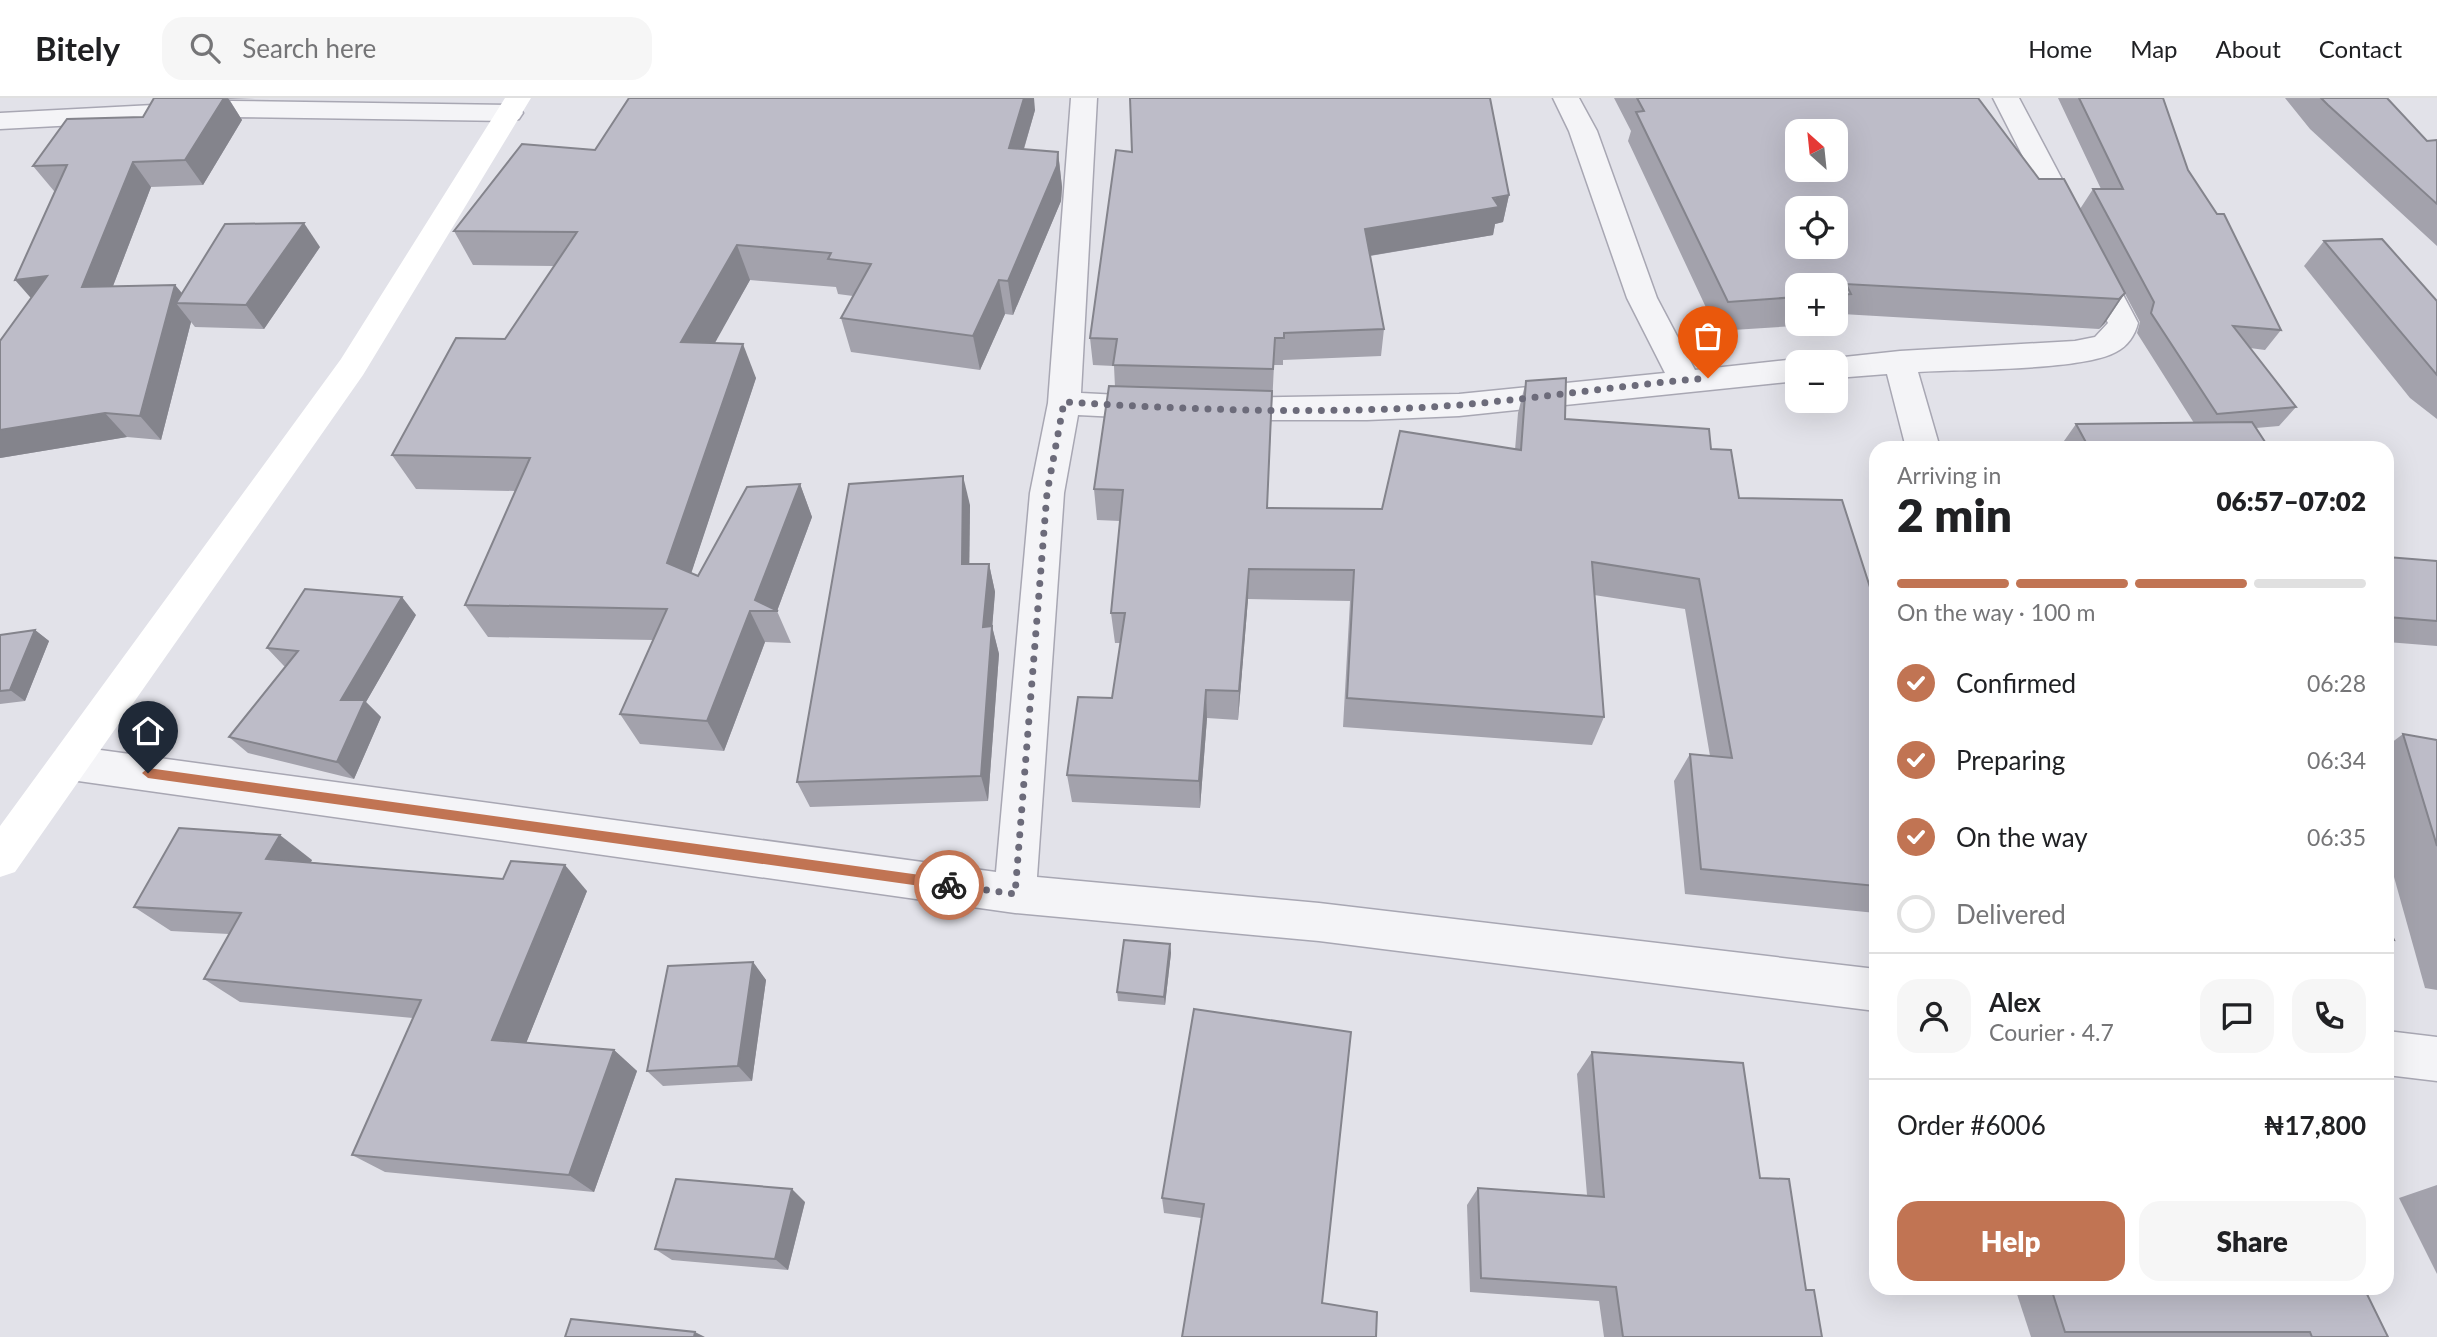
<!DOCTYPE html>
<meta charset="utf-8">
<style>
:root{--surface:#fff;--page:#f6f6f6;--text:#202124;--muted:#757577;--line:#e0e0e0;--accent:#c17453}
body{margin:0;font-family:Lato,sans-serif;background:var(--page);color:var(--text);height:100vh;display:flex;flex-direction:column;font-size:26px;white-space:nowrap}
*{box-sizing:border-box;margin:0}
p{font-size:23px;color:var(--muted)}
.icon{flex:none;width:38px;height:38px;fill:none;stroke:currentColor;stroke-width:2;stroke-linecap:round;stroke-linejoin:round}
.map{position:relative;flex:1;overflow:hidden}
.panel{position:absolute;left:1869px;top:343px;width:525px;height:854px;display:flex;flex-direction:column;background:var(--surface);border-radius:21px;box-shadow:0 7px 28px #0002}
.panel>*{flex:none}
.needle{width:46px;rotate:333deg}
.buttons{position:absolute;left:1785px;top:21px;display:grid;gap:14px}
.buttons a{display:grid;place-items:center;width:63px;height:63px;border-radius:14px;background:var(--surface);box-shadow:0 7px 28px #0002;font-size:35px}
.pin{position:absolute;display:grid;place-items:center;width:60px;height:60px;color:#fff;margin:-72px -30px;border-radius:50% 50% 50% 0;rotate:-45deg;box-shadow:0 0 7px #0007}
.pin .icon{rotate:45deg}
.courier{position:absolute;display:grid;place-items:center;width:70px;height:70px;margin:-35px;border:5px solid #c17453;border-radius:50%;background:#fff;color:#222;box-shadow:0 2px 9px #0007}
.head em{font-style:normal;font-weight:800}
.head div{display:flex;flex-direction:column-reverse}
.head{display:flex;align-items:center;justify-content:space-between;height:119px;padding:0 28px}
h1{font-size:46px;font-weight:800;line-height:52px}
.bar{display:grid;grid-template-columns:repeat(4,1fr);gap:10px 7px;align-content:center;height:84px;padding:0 28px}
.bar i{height:9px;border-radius:5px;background:var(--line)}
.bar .current{background:var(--accent)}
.bar p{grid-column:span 4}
.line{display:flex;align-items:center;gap:18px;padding:0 28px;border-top:2px solid var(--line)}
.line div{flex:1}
.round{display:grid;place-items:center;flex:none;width:74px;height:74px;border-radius:21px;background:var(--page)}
ol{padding:0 28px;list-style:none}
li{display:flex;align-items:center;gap:21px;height:77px}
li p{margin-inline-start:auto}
li .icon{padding:7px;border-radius:50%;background:var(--accent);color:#fff;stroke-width:4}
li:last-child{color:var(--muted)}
li i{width:38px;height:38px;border:4px solid var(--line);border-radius:50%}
.button{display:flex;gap:14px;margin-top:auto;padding:14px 28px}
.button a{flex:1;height:80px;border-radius:21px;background:var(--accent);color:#fff;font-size:28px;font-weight:800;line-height:80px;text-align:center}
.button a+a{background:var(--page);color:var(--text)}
header{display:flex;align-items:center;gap:42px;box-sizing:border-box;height:98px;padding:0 35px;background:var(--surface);border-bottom:2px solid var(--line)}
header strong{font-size:33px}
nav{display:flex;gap:38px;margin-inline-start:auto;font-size:24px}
.search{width:490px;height:63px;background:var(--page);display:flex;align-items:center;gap:18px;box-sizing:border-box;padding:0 24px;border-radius:21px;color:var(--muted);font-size:26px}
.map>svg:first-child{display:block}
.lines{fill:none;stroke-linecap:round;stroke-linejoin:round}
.minor-casing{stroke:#a8a7b3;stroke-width:3}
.minor{fill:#f4f4f7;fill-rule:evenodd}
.secondary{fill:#fff;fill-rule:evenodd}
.wall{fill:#a3a2ac}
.shaded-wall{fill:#84848c}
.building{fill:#bdbcc8;stroke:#84848c;stroke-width:2;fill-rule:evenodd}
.route{fill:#c17453}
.done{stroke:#6c6b7a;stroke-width:7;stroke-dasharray:0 12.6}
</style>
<header>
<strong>Bitely</strong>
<div class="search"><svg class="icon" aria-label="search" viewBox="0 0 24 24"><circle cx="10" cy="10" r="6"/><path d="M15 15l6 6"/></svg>Search here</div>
<nav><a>Home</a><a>Map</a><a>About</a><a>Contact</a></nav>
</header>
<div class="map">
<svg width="2437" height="1239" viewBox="0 0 2437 1239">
<rect width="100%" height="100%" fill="#e2e2e9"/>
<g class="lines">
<g class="minor-casing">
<g id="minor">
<polygon points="1071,0 1097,0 1081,295 1157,299 1168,302 1173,310 1168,318 1157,321 1078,317 1064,395 1037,779 1319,805 1876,871 1876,913 1319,843 1015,815 71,682 57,677 51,665 57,653 71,648 996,774 1030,395 1048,305"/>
<polygon points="1553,0 1579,0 1597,33 1657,200 1695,272 1797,261 1808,264 1797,264 1797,283 1459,318 1367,322 1220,322 1209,319 1204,311 1209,303 1220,300 1459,296 1665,275 1627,200 1569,33"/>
<path d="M1993,0H2019L2138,225C2135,237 2128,248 2116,254C2082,273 1962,271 1918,274L1940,350H1906L1887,276L1836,280V264H1823L1825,261L1900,253L2075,243L2095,239L2108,225Z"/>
<polygon points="230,3 510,7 519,9 523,15 519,21 510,23 230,19 0,31 0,15"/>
<polygon points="2387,933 2437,939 2437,983 2387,977"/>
</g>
</g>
<use href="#minor" class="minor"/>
<polygon class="secondary" points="505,0 531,0 363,277 15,774 0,779 0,728 341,261"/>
</g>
<g class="wall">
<polygon points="154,0 255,0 229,1 242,22 203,87 151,89 113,188 175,187 182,195 320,149 264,231 195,229 191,224 161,342 127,339 0,360 31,200 55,93 54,93 33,68 143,19"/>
<polygon points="1614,0 1978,0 2125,195 2105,225 2099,231 1842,216 1837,225 1836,225 1836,187 1797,187 1797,226 1826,226 1717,233 1628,43 1631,33"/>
<polygon points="2058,0 2163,0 2188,72 2281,232 2265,252 2250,250 2296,309 2279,328 2256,330 2269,350 2059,350 2076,326 2194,325 2137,235 2140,224 2080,111 2093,91 2101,91"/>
<polygon points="2285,0 2387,0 2427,43 2437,42 2437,148 2310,31"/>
<polygon points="1035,12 1024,51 1058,54 1062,89 1061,103 1013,217 1005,216 980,272 851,254 841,220 853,198 838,196 836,189 750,182 714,245 756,280 691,475 698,478 800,386 812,419 777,513 791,545 765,544 724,653 640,646 620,616 653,542 488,539 465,507 516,393 416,391 392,357 505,241 554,168 473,167 454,133 595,52"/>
<polygon points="1509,97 1503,124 1495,126 1493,137 1370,158 1384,231 1381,258 1283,262 1283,267 1274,267 1267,410 1382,411 1515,352 1518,315 1526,283 1565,321 1711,351 1739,400 1876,508 1876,815 1685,796 1674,683 1690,656 1710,658 1685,511 1594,497 1604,619 1592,647 1343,629 1350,503 1248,501 1238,622 1207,620 1200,710 1072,704 1067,677 1112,600 1121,545 1115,545 1111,515 1120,423 1097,422 1094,391 1115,289 1114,268 1093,267 1090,240"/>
<polygon points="2324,143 2437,203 2437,321 2410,300 2304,168"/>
<polygon points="970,407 969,466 989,466 995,494 992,529 999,556 988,703 810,709 797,684"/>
<polygon points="2387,459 2437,463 2437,548 2387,544"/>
<polygon points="416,517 366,604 381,619 354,681 248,655 229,639 286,568 284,568 267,550"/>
<polygon points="35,532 49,543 25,603 0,606 0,537"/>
<polygon points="2403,636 2437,642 2437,892 2425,890 2387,754 2387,648"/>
<polygon points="312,762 311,764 587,793 526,945 614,952 637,973 594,1094 385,1074 352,1057 413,920 240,904 204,881 229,836 171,833 134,809"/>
<polygon points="2387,827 2394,842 2387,847"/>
<polygon points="1170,846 1171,855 1165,907 1118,903 1117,894"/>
<polygon points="753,864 766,882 752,983 663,988 647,973"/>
<polygon points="1194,911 1322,1205 1182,1239 1201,1120 1164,1115 1162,1100"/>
<polygon points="1592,954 1760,1080 1806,1192 1822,1239 1604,1239 1599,1203 1470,1194 1467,1107 1478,1090 1587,1097 1577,976"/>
<polygon points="2437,1087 2437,1176 2399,1100"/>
<polygon points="805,1104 788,1172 672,1162 655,1151"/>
<polygon points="2015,1190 2364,1190 2388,1239 2031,1239"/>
</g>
<g class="shaded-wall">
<polygon points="224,0 228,0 242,22 203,87 185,62"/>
<polygon points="1024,0 1034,0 1035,12 1014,84 1009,50"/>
<polygon points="1058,54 1062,89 1061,103 1013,217 1008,183"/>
<polygon points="133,64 151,89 103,214 82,189"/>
<polygon points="1509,97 1503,124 1495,126 1493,137 1362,159 1365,131"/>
<polygon points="304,125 320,149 264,231 246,207"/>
<polygon points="737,147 750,182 696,279 681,244"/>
<polygon points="47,178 37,207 15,182"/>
<polygon points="999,182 1005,216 980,272 973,238"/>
<polygon points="175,187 190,205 176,205 191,224 161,342 140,318"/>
<polygon points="2125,195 2105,225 2099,231 2119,201"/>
<polygon points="743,246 756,280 684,497 667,465"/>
<polygon points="105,315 127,339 0,360 0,332"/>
<polygon points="963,378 970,407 969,495 962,466"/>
<polygon points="800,386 812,419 777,513 755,502"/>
<polygon points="989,466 995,494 990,556 983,529"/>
<polygon points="1249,471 1248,501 1238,622 1239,593"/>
<polygon points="402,499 416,517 366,604 381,619 354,681 337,664 341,602"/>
<polygon points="750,513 765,544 724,653 707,623"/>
<polygon points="992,528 999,556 988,703 981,678"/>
<polygon points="35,532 49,543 25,603 10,592"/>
<polygon points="1206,592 1207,620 1200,710 1199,683"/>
<polygon points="280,737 312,762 298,786 266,761"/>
<polygon points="565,767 587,793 519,963 492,942"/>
<polygon points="1170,846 1171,855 1165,907 1164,899"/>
<polygon points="753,864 766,882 752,983 738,968"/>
<polygon points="614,952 637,973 594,1094 569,1077"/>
<polygon points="792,1091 805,1104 788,1172 775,1161"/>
<polygon points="695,1234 705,1239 694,1239"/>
</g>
<g class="building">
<polygon points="154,0 224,0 185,62 133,64 82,189 175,187 140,318 105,315 0,332 0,243 47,178 15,182 67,67 33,68 67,21 143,19"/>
<polygon points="629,0 1024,0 1009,50 1058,54 1057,68 1008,183 999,182 973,238 841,220 871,166 828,161 831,155 737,147 681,244 743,246 667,465 698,478 747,389 800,386 755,502 778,513 750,513 707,623 620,616 667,511 465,507 530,360 392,357 456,240 505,241 577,134 454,133 522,46 595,52"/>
<polygon points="1130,0 1490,0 1509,97 1493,100 1499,109 1365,131 1384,231 1284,235 1284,240 1275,240 1273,271 1113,267 1117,241 1090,240 1116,52 1132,54"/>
<path d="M1637,0H1978L2039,81H2064L2125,195L2119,201L1846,186L1851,196L1836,197V187H1797V199L1728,204L1636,14L1644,13ZM1797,33H1836V72H1797ZM1797,110H1836V149H1797Z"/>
<polygon points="2079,0 2163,0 2188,72 2217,116 2224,116 2281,232 2233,228 2296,309 2217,316 2151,215 2154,204 2093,91 2123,91"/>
<polygon points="2321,0 2387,0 2427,43 2437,42 2437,106 2328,7"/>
<polygon points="304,125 246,207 176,205 225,126"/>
<polygon points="2382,141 2437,203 2437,277 2324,143"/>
<polygon points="1566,280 1565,321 1709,331 1711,351 1731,352 1739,400 1842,402 1876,508 1876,788 1701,771 1690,656 1732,660 1699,481 1592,464 1604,619 1347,600 1354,472 1249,471 1239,593 1206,592 1199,683 1067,677 1078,599 1112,600 1125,515 1111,515 1123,392 1094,391 1109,288 1272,293 1267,410 1382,411 1400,333 1521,352 1526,283"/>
<polygon points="2252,324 2269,350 2089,350 2076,326"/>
<polygon points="963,378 962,466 989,466 983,529 992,528 981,678 797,684 849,386"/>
<polygon points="2387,459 2437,463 2437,523 2387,519"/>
<polygon points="305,491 402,499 341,602 365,602 337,664 229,639 298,553 267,550"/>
<polygon points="35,532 10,592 0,593 0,537"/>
<polygon points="2403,636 2437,642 2437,748"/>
<polygon points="179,730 280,737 266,761 503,781 511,763 565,767 492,942 614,952 569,1077 352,1057 421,902 204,881 241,815 134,809"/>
<polygon points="2387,827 2394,842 2387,841"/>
<polygon points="1124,842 1170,846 1164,899 1117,894"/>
<polygon points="753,864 738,968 647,973 668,868"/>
<polygon points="1194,911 1351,934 1322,1205 1377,1214 1376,1239 1182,1239 1204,1106 1162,1100"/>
<polygon points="1592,954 1743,965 1760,1080 1789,1081 1806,1192 1814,1192 1822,1239 1623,1239 1616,1189 1481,1180 1478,1090 1604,1099"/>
<polygon points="676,1081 792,1091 775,1161 655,1151"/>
<polygon points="2051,1190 2364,1190 2388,1239 2312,1239 2310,1234 2065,1234"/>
<polygon points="571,1221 695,1234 694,1239 565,1239"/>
</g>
<polygon class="route" points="148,670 949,781 956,787 949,792 148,680 142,675"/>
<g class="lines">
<path class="done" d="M949,787L1015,796L1047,395L1064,304C1195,312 1328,317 1459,307C1542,300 1625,287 1708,280"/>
</g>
</svg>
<div class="buttons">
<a><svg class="needle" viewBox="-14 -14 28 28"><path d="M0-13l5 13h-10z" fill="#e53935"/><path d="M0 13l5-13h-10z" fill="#757577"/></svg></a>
<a><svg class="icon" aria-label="locate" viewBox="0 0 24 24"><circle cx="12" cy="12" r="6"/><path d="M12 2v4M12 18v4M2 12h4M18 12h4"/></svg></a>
<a>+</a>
<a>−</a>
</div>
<div class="pin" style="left:1708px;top:280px;background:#ea580c"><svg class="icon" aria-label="bag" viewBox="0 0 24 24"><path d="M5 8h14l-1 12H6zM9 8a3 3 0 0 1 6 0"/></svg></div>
<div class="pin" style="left:148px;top:675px;background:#1f2937"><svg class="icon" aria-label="home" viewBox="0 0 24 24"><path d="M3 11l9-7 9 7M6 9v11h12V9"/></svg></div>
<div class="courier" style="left:949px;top:787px"><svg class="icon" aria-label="bike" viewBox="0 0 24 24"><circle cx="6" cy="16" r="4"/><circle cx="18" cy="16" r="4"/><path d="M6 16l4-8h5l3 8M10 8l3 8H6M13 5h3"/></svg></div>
<section class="panel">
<div class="head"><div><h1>2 min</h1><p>Arriving in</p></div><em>06:57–07:02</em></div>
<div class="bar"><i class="current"></i><i class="current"></i><i class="current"></i><i></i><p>On the way · 100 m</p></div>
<ol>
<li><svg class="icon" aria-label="check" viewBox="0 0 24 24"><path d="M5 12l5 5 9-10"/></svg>Confirmed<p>06:28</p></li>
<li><svg class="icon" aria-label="check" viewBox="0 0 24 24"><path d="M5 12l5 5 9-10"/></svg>Preparing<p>06:34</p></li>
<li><svg class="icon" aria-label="check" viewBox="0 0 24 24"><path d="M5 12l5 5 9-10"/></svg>On the way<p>06:35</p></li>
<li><i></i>Delivered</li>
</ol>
<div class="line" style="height:126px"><a class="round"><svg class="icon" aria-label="person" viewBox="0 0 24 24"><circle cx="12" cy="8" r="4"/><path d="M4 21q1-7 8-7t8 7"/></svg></a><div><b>Alex</b><p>Courier · 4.7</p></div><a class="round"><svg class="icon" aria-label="chat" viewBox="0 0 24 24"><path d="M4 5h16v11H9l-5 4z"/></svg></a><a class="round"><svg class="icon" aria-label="phone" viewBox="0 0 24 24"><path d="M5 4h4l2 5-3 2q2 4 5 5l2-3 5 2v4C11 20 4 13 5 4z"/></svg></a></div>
<div class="line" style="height:91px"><div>Order #6006</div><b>₦17,800</b></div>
<div class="button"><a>Help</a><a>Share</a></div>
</section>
</div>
